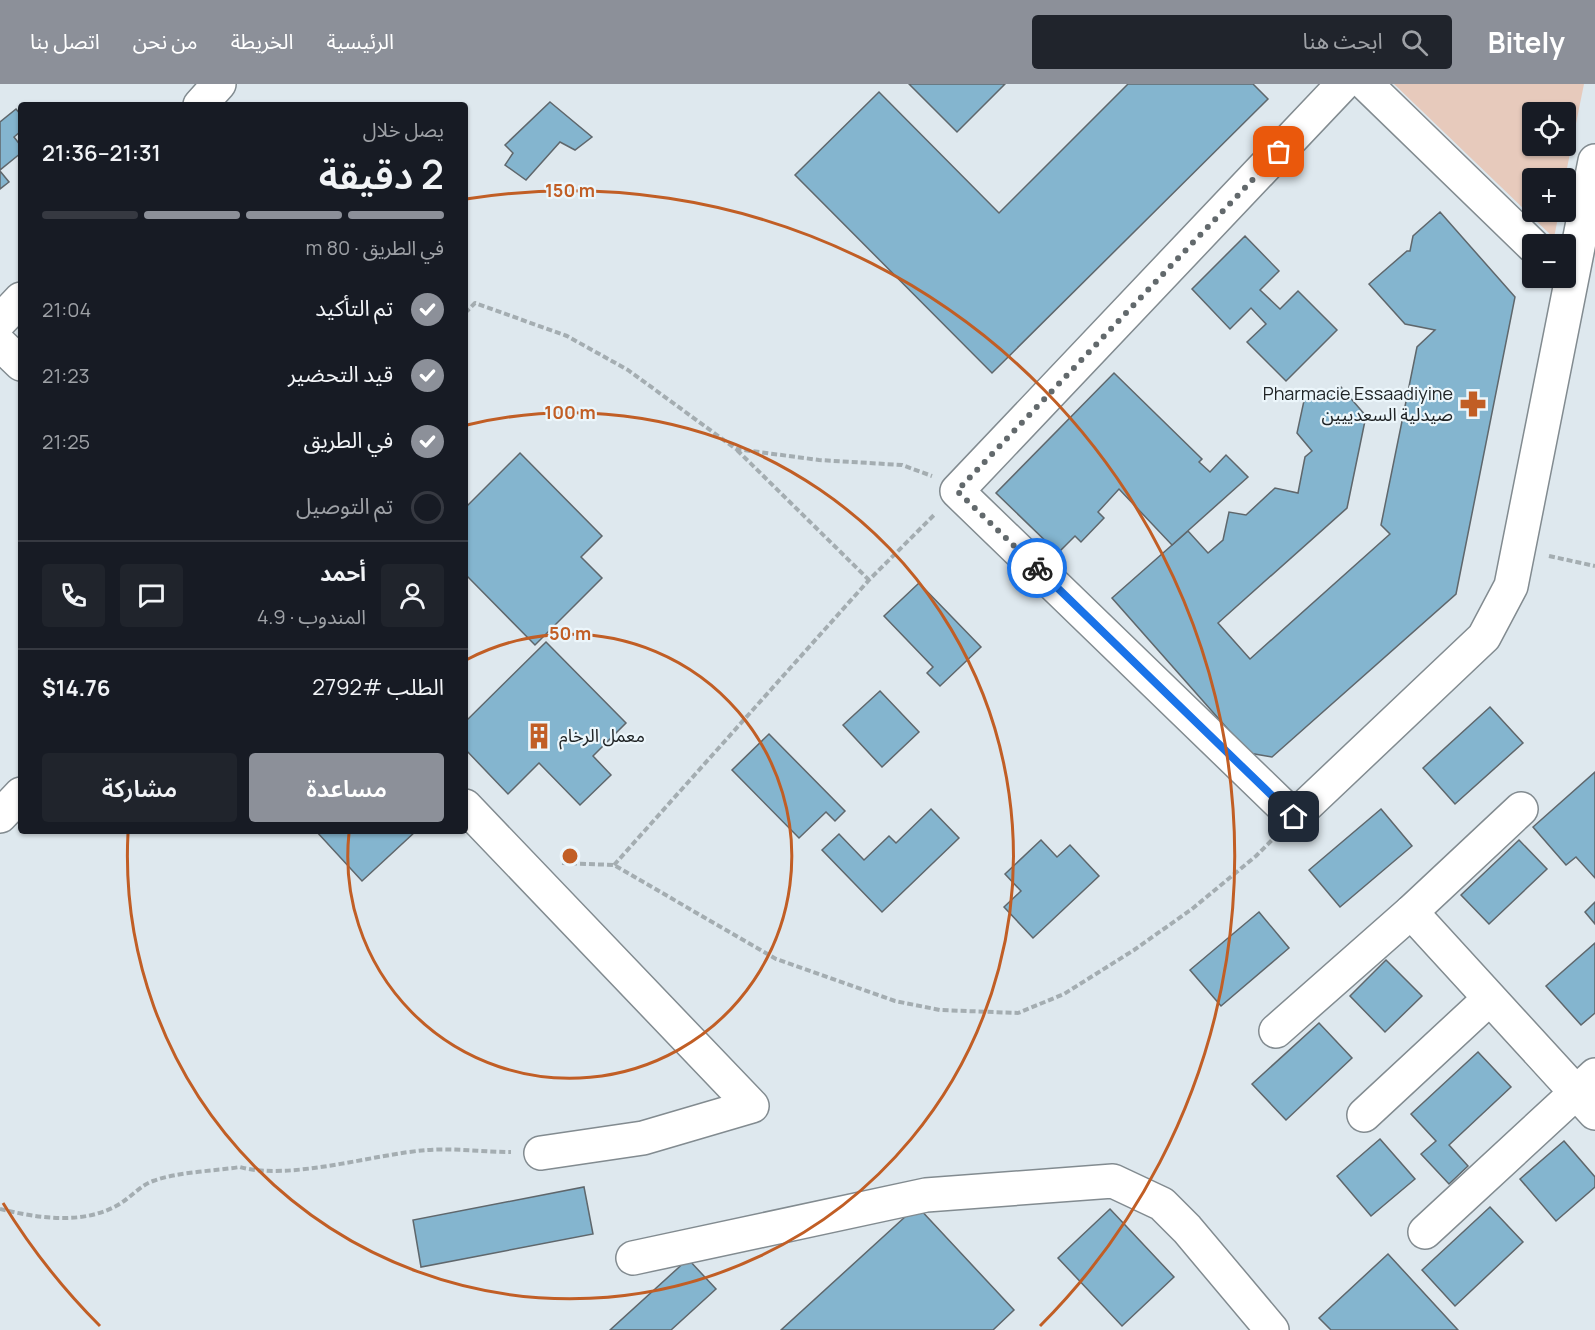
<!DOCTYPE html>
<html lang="ar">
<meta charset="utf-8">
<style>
:root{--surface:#171b24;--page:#20242c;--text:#f1f3f6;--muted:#9ea1a6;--line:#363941;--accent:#8c9099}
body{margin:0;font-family:Manrope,"Noto Sans Arabic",sans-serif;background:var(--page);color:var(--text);direction:rtl;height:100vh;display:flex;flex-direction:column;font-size:22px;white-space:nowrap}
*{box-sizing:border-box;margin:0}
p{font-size:20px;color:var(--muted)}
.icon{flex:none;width:33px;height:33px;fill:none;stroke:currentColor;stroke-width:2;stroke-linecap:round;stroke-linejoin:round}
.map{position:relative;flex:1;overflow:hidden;direction:ltr}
.sheet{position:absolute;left:18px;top:18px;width:450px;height:732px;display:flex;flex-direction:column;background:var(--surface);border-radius:6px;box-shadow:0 2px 4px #0004;direction:rtl}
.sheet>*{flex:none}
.buttons{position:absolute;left:1522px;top:18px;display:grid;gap:12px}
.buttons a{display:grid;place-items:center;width:54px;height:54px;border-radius:6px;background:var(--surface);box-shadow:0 2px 4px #0004;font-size:30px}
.pin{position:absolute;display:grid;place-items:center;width:51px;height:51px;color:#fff;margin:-26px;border-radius:12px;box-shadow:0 3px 9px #0006}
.courier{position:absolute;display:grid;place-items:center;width:60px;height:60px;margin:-30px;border:4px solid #1a73e8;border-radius:50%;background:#fff;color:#222;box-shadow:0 2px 8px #0007}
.head em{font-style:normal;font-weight:600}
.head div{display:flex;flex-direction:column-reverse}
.head{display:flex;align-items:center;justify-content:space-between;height:102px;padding:0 24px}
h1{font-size:39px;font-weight:600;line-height:45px}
.bar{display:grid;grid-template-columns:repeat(4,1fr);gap:9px 6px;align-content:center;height:72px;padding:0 24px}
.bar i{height:8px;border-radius:4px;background:var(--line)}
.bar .current{background:var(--accent)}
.bar p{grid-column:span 4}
.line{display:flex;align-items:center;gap:15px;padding:0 24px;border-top:2px solid var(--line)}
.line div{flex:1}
.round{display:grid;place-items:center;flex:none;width:63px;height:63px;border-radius:6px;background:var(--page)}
ol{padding:0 24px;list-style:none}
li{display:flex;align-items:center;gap:18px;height:66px}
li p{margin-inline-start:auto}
li .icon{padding:6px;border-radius:50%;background:var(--accent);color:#fff;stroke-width:4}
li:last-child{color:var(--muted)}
li i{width:33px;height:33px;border:3px solid var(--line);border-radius:50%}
.action{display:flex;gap:12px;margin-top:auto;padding:12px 24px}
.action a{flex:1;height:69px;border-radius:6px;background:var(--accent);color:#fff;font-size:24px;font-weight:600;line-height:69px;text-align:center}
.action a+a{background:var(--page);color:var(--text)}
header{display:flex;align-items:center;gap:36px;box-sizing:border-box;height:84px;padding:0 30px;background:var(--accent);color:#fff}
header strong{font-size:28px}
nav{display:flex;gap:33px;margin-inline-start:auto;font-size:21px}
.search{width:420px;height:54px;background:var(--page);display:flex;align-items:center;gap:15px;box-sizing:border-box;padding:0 21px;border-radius:6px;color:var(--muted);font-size:22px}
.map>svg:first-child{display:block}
.green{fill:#e7cabc;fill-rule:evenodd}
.building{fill:#84b5cf;stroke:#5f676c;stroke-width:1.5}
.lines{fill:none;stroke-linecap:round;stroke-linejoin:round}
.minor-casing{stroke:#828b90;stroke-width:36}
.major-casing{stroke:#828b90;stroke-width:36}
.path{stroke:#a4adb1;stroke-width:4;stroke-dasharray:6 3;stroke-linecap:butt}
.minor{stroke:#fff;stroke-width:33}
.major{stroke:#fff;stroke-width:33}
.done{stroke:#62696c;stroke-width:6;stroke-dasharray:0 10.8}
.route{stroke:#1a73e8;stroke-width:8}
.ring{fill:none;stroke:#c15e25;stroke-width:3}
.labels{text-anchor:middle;stroke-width:4.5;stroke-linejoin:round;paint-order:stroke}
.poi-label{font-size:18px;fill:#202426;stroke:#ecf6fb;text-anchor:end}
.centre{fill:#c15e25;stroke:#ecf6fb;stroke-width:3}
.ring-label{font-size:18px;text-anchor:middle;font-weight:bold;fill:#c15e25;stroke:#ecf6fb;stroke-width:4.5;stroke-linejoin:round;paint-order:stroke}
</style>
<header>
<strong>Bitely</strong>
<div class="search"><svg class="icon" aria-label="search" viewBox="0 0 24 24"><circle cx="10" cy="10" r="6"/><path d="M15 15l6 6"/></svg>ابحث هنا</div>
<nav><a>الرئيسية</a><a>الخريطة</a><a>من نحن</a><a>اتصل بنا</a></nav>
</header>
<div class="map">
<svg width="1595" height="1246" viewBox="0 0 1595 1246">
<rect width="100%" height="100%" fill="#dee8ee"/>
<path class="green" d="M1394,0H1584L1565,94H1533V128H1559L1554,154ZM1533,28H1566V62H1533Z"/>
<g class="building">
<polygon points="909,0 1005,0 957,48"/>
<polygon points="1128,0 1253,0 1268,15 992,289 795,91 879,8 999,129"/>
<polygon points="550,18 592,53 575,66 560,58 526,96 505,81 513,69 505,61"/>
<polygon points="16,25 21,31 21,47 14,53 21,62 21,69 0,86 0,38"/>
<polygon points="0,87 9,98 0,105"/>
<polygon points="1440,128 1515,213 1456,510 1272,673 1249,669 1112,514 1188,447 1208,469 1223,456 1229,428 1246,431 1275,404 1298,409 1305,373 1312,367 1297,349 1305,312 1326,316 1341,303 1366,332 1347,424 1218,539 1250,575 1390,450 1381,441 1417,263 1435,246 1405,240 1369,200 1407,167 1410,167 1413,152"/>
<polygon points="1245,152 1279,187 1260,206 1280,225 1298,207 1337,246 1286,297 1247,258 1266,240 1251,224 1230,245 1192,205"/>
<polygon points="1114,289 1202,375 1199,378 1210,388 1226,371 1248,393 1172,461 1119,405 1098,428 1104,434 1081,458 1075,452 1058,469 996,409"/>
<polygon points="520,369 602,452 581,473 602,494 535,561 465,490 465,424"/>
<polygon points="919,499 981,563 940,602 927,589 933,583 884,532"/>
<polygon points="546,558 626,639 593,672 611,691 580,721 539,679 508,710 465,665 465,638"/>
<polygon points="880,607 919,648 882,683 843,641"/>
<polygon points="1490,623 1523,659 1455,720 1423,684"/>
<polygon points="769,650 845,727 835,737 826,728 799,754 732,686"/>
<polygon points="1595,688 1595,794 1576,773 1566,781 1533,743"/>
<polygon points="931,725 959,754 882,828 822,766 839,750 864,776 889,752 896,759"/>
<polygon points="1381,725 1412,762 1340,823 1309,786"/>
<polygon points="316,747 416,747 362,797"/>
<polygon points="1041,756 1057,773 1070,761 1099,792 1033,854 1004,823 1021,807 1005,790"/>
<polygon points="1519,756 1547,785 1489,840 1461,811"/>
<polygon points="1595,818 1595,840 1585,828"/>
<polygon points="1259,828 1289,864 1221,922 1190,886"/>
<polygon points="1595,859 1595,929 1581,941 1546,902"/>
<polygon points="1386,876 1422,912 1385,948 1350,912"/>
<polygon points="1319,939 1352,974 1286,1036 1252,1000"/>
<polygon points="1478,968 1511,1003 1449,1061 1468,1082 1449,1100 1421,1070 1436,1057 1411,1030"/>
<polygon points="1380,1055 1415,1095 1371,1132 1337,1092"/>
<polygon points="1564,1057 1595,1093 1595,1103 1556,1137 1520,1095"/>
<polygon points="584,1103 593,1150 421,1183 413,1136"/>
<polygon points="917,1122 1014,1226 993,1246 781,1246"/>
<polygon points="1490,1123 1523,1158 1455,1222 1422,1186"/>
<polygon points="1110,1125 1174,1193 1122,1242 1058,1174"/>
<polygon points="1388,1170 1458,1246 1331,1246 1319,1234"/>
<polygon points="688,1175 716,1205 671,1246 610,1246"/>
</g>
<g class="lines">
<g class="minor-casing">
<g id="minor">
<polyline points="1343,0 957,407 1294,733 1484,553 1511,502 1595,77"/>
<polyline points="1366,0 1533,162"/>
<polyline points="0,260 21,280"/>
<polyline points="465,722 752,1022 643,1054 541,1069"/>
<polyline points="0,732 21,710"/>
<polyline points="1411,828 1595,1029"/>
<polyline points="1276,947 1411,828 1521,725"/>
<polyline points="1364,1031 1489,915"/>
<polyline points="1425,1148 1595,991"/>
<polyline points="633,1174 926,1111 1113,1097 1162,1120 1187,1145 1272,1246"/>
</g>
</g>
<g class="major-casing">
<g id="major">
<polyline points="200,21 219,0"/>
<polyline points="0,237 21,215"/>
</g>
</g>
<g class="path">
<polyline points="465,229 475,219 567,252 628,286 736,365 819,376 902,381 932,392"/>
<polyline points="737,366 869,496"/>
<polyline points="1549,472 1595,482"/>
<polyline points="562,779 614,781 776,875 895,917 940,926 1018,929 1064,910 1134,866 1192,825 1256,772 1273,755"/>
<polyline points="614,781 869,496 935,430"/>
<path d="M0,1125C37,1134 81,1141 116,1122C131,1114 139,1102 153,1097C177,1088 214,1087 240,1083C290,1097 374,1070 427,1066C455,1064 483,1068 511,1068"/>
</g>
<use href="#minor" class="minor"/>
<use href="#major" class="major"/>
</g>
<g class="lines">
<polyline class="done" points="1037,484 957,407 1279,68"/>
<polyline class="route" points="1037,484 1294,733"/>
</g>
<g class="ring">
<path d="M466 576A222 222 0 1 1 349 749"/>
<path d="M467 341A443 443 0 1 1 128 749"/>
<path d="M100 1242A665 665 0 0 1 3 1119M466 115A665 665 0 0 1 1040 1242"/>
</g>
<defs>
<g id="pharmacy-bare" transform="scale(2.07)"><path d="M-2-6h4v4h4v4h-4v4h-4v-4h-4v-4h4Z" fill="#c15e25" stroke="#ecf6fb" stroke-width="2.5" paint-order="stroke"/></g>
<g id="building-bare" transform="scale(2.07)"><path d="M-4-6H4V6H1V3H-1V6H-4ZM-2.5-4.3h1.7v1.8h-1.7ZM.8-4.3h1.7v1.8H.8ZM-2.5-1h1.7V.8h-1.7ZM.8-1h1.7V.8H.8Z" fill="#c15e25" stroke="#ecf6fb" stroke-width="2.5" paint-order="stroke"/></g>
</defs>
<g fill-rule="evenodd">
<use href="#pharmacy-bare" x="1473" y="320"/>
<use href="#building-bare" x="539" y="652"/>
</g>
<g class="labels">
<g class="poi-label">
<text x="1453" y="316">Pharmacie Essaadiyine<tspan x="1453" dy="21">صيدلية السعدييين</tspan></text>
<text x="559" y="658" text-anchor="start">معمل الرخام</text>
</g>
</g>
<circle cx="570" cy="772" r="9" class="centre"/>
<g class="ring-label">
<text x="570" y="113">150 m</text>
<text x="570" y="335">100 m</text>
<text x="570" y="556">50 m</text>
</g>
</svg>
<div class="buttons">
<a><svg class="icon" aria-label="locate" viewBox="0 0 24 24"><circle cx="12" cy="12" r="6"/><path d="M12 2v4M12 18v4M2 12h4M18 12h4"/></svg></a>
<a>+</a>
<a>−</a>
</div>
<div class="pin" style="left:1279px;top:68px;background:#ea580c"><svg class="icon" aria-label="bag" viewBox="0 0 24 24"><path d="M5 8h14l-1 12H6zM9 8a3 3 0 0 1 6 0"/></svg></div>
<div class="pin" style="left:1294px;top:733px;background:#1f2937"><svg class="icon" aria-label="home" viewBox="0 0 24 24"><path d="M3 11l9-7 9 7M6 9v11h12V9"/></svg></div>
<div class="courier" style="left:1037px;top:484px"><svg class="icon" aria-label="bike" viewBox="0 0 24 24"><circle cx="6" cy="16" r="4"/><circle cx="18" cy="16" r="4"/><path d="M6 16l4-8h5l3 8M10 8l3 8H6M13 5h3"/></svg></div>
<section class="sheet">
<div class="head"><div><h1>2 دقيقة</h1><p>يصل خلال</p></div><em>21:31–21:36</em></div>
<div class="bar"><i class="current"></i><i class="current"></i><i class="current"></i><i></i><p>في الطريق · 80 m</p></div>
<ol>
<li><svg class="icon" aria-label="check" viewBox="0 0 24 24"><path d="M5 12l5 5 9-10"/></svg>تم التأكيد<p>21:04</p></li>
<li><svg class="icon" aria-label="check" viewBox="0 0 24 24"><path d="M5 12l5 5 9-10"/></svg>قيد التحضير<p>21:23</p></li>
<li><svg class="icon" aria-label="check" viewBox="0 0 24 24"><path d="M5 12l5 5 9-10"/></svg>في الطريق<p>21:25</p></li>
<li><i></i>تم التوصيل</li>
</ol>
<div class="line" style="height:108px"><a class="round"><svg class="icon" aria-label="person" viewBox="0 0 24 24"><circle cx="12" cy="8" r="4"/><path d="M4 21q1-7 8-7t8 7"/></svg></a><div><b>أحمد</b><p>المندوب · 4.9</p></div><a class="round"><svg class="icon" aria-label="chat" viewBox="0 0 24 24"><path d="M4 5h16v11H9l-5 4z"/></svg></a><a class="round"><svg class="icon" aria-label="phone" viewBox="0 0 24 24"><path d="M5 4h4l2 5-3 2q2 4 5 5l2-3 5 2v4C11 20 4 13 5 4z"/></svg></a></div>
<div class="line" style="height:78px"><div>الطلب #2792</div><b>$14.76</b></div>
<div class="action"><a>مساعدة</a><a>مشاركة</a></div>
</section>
</div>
